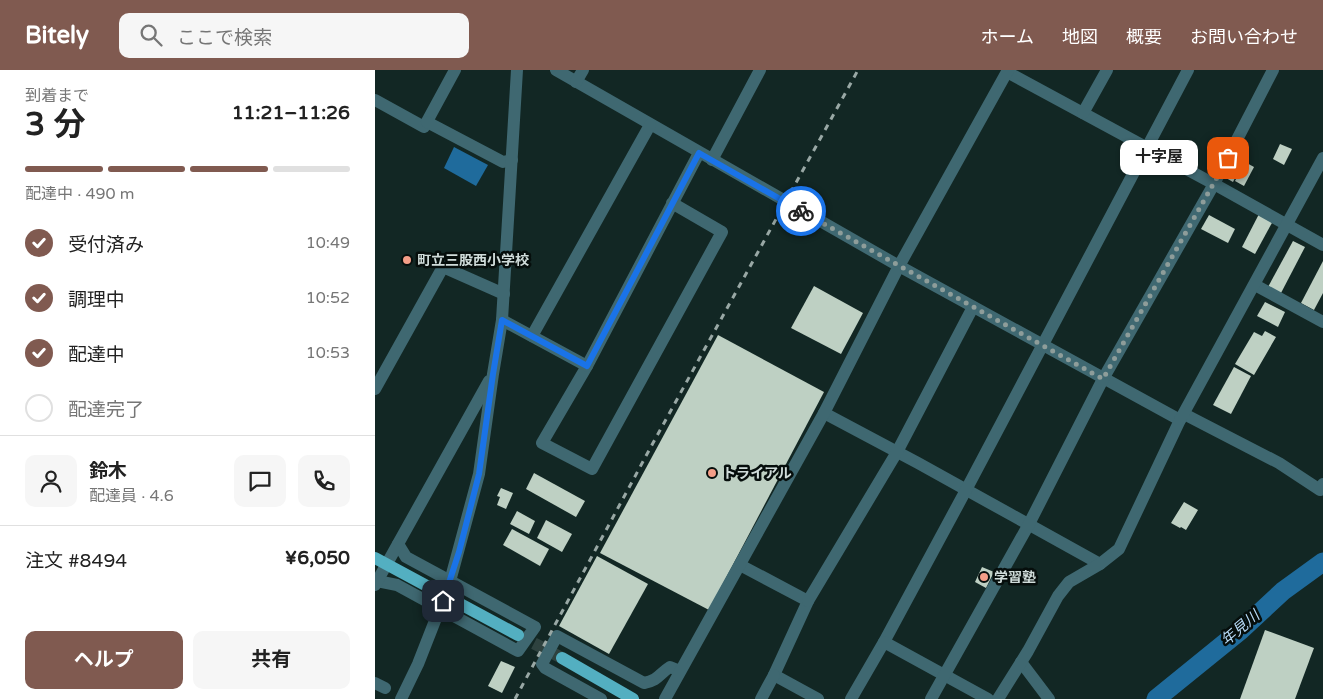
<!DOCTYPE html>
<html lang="ja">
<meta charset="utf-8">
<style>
:root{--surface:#fff;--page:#f6f6f6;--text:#222;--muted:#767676;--line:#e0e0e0;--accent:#805a50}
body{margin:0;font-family:"Varela Round","Noto Sans JP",sans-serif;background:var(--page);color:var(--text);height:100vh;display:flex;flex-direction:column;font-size:19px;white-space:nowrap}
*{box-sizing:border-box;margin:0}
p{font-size:16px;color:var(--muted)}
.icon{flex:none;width:28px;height:28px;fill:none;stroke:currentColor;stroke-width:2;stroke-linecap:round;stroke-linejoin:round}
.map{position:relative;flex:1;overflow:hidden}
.panel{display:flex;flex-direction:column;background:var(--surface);width:375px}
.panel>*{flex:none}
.pin{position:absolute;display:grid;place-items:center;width:42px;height:42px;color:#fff;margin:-21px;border-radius:10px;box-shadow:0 2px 8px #0006}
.courier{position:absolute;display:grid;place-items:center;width:50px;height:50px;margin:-25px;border:4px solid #1a73e8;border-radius:50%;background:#fff;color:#222;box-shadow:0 1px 6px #0007}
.bubble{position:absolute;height:35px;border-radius:10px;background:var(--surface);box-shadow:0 1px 4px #0004;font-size:16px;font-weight:700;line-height:35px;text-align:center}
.head em{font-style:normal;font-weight:700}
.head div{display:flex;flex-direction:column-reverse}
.head{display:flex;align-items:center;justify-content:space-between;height:85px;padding:0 25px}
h1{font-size:32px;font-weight:700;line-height:38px}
.bar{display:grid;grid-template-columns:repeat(4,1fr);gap:8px 5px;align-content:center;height:60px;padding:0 25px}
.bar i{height:6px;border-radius:4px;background:var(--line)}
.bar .active{background:var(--accent)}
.bar p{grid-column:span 4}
.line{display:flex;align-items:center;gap:12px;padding:0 25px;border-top:1px solid var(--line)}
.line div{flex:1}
.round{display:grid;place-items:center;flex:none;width:52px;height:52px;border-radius:10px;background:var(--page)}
ol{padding:0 25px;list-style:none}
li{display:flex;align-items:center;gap:15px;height:55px}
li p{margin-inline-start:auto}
li .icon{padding:5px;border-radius:50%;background:var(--accent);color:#fff;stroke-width:4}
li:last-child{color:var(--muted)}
li i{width:28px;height:28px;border:2px solid var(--line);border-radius:50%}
.primary-button{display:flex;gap:10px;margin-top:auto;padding:10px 25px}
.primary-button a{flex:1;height:58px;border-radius:10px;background:var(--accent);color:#fff;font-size:20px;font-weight:700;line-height:58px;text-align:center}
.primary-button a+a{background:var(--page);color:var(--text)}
header{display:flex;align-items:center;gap:30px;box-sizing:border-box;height:70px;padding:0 25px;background:var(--accent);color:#fff}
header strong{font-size:24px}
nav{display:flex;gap:28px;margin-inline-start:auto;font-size:18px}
.search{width:350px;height:45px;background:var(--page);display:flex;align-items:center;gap:12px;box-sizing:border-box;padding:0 18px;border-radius:10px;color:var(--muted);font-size:19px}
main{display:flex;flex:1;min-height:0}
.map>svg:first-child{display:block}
.water{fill:#1f6b9c}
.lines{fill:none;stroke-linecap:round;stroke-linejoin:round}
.river{stroke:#1f6b9c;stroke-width:19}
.building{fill:#bed0c3}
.major-tunnel{stroke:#2e423f;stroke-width:12;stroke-dasharray:12 6;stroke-linecap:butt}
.minor{stroke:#3f6871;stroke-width:12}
.major{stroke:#53afc1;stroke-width:12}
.rail{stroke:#99a8a5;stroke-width:3;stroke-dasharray:6 6;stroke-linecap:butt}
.done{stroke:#8e9d9a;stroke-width:5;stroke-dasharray:0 9}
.route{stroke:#1a73e8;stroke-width:6}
.poi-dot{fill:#f49e88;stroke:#060e0c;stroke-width:2}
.labels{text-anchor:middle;stroke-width:5;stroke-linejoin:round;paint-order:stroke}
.poi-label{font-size:14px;font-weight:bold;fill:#d0dcda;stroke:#060e0c;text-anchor:start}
.water-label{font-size:15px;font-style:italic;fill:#b8dbf8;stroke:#060e0c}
</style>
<header>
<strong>Bitely</strong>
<div class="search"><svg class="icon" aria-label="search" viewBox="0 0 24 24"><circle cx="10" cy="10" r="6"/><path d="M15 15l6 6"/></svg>ここで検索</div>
<nav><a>ホーム</a><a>地図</a><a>概要</a><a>お問い合わせ</a></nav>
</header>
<main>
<section class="panel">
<div class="head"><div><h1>3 分</h1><p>到着まで</p></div><em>11:21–11:26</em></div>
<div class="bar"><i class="active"></i><i class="active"></i><i class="active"></i><i></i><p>配達中 · 490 m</p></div>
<ol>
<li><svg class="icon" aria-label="check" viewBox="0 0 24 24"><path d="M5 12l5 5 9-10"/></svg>受付済み<p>10:49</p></li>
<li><svg class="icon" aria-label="check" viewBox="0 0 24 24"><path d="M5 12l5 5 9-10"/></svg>調理中<p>10:52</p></li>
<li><svg class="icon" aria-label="check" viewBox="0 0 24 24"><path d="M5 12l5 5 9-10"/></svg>配達中<p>10:53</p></li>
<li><i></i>配達完了</li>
</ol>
<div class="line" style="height:90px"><a class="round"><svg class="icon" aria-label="person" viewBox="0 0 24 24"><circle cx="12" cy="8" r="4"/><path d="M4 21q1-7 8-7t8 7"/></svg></a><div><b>鈴木</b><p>配達員 · 4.6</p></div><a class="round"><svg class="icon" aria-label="chat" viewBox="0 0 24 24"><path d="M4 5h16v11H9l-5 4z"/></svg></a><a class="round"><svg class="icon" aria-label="phone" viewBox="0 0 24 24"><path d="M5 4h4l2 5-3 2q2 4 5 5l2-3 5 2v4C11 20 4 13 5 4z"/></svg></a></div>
<div class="line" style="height:65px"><div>注文 #8494</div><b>¥6,050</b></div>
<div class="primary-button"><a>ヘルプ</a><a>共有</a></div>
</section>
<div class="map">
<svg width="948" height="629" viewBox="0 0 948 629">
<rect width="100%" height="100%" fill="#122724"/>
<polygon class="water" points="79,77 113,95 101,116 69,98"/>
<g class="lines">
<polyline class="river" points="781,629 866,560 908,521 948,492"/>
</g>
<g class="building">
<polygon points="905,74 917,79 909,95 898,89"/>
<polygon points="870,92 879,97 869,116 860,111"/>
<polygon points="858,94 865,98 858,112 851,108"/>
<polygon points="884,144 898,151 880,184 867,177"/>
<polygon points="834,145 860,159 853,173 826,159"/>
<polygon points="918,171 930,177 906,223 893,217"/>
<polygon points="948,191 948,223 939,240 926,233"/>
<polygon points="439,216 488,243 466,284 416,258"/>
<polygon points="890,232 910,242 903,257 882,246"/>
<polygon points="890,261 901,267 879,305 860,294 879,262 887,266"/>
<polygon points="343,265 449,322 334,540 225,483"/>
<polygon points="859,297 876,306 856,344 838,335"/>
<polygon points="159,403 210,431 201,447 151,419"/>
<polygon points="126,418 138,423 131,439 122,435 125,427 122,426"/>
<polygon points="809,432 823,440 811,460 806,457 805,458 796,453"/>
<polygon points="142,441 160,451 154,464 135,454"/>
<polygon points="171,450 197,464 187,482 162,468"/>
<polygon points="137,459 174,479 165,496 128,475"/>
<polygon points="222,486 273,514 234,584 184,556"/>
<polygon points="607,497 619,502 611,518 600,512"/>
<polygon points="890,560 939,578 920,629 865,629"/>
<polygon points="126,591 140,597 127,623 113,616"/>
</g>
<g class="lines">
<polyline class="major-tunnel" points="143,565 187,588"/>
<g class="minor">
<polyline points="181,0 524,196 805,350"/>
<polyline points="632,2 839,114 948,175"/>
<polyline points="201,12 208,0"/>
<polyline points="0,30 49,57 80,0"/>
<polyline points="708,43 732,0"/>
<polyline points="52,52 128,92 137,90"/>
<polyline points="337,90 385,0"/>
<polyline points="297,133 347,162 217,399 167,373 212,296 324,83"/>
<polyline points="880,215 948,252"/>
<polyline points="127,250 212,296"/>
<polyline points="157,266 275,55"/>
<polyline points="0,319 68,197 129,224"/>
<polyline points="449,343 543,393 725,494"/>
<polyline points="809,344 904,393 945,420 948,414"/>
<polyline points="365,495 433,531 399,605 443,629"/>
<polyline points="2,511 22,515 143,581 160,557 31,487 23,474"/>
<polyline points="0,515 114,311"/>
<polyline points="433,531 522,382 598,237"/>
<polyline points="509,572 591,420 813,0"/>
<polyline points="646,592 674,629"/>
<polyline points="0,613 10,618"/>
<polyline points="26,629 43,594 74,515 104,404 118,304 127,250 142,0"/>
<path d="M226,629L170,598L167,594L182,566L269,613C284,610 284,604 295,597L305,601"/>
<polyline points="290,629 449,343 524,196 633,0"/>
<polyline points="386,629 399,605"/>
<polyline points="476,629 509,572 613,629"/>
<polyline points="556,629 654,454 728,309 839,114 898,0"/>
<polyline points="623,629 653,581 683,526 694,512 725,494 744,479 805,350 948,88"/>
</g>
<g class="major">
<polyline points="0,488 143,565"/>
<polyline points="187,588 258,629"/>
</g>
<polyline class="rail" points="140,629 278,373 483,0"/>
</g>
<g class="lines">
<polyline class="done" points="426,141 728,309 853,88"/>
<polyline class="route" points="68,531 84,482 104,404 118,304 127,250 212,296 324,83 426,141"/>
</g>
<g class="poi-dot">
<circle cx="32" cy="190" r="5"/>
<circle cx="337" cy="403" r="5"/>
<circle cx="609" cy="507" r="5"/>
</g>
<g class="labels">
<g class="poi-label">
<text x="42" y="195">町立三股西小学校</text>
<text x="347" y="408">トライアル</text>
<text x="619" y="512">学習塾</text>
</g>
<g class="water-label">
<text transform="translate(865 558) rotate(-40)" y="5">年見川</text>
</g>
</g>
</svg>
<div class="pin" style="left:853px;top:88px;background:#ea580c"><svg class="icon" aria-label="bag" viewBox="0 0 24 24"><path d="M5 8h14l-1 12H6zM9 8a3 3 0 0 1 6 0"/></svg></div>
<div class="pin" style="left:68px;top:531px;background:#1f2937"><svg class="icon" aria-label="home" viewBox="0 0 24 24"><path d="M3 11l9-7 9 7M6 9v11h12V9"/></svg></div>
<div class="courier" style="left:426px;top:141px"><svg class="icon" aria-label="bike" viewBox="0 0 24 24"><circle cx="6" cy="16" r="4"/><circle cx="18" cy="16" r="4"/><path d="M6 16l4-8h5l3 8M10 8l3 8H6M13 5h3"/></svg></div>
<div class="bubble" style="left:745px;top:70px;width:78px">十字屋</div>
</div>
</main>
